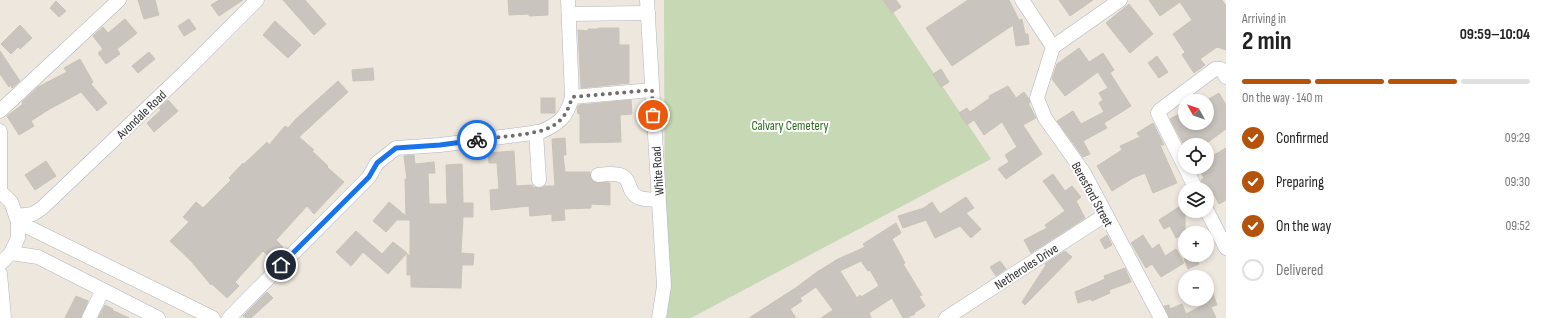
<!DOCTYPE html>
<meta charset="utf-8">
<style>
:root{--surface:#fff;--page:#f6f6f6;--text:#222;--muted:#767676;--line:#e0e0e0;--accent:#b45309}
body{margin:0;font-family:"Sofia Sans Condensed",sans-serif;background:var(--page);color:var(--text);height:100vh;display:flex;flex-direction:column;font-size:15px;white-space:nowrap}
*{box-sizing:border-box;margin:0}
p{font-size:13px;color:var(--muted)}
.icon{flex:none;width:22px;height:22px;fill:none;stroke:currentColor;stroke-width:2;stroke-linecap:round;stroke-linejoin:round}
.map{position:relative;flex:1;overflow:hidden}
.panel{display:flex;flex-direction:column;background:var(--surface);width:320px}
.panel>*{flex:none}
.needle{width:26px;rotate:310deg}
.buttons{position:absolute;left:1178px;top:94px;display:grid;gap:8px}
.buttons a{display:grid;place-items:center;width:36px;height:36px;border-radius:50%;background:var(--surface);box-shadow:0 2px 6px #0003;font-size:20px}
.pin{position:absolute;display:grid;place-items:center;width:34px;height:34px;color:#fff;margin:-17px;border:2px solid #fff;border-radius:50%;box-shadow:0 1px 4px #0007}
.courier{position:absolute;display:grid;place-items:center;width:40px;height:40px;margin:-20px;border:3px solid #1a73e8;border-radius:50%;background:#fff;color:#222;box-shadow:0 1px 5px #0007}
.head em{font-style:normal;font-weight:700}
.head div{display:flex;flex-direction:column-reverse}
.head{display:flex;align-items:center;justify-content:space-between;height:68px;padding:0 16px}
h1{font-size:26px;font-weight:700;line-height:30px}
.bar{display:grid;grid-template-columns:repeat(4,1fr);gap:6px 4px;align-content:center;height:48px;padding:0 16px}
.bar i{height:5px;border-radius:3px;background:var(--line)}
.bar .on{background:var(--accent)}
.bar p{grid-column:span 4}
ol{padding:0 16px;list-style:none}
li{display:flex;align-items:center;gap:12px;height:44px}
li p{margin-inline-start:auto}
li .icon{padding:4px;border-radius:50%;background:var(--accent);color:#fff;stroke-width:4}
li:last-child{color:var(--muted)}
li i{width:22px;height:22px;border:2px solid var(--line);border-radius:50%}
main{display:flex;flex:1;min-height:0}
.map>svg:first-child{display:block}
.cemetery{fill:#c6d8b4}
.building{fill:#c9c4bd;stroke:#c9c3b7;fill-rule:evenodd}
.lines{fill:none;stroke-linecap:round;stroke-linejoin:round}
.street-casing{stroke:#b2b4c0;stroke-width:15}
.street{stroke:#fff;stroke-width:14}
.done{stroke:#706d6a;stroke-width:4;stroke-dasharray:0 7.2}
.route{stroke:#1a73e8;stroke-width:5}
.labels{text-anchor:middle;stroke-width:4;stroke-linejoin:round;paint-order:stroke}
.street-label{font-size:13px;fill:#2c2c2c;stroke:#fff}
.park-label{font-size:13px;fill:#2a6c18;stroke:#fff}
</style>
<main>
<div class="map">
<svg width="1226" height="318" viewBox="0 0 1226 318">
<rect width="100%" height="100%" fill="#eee7de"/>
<polygon class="cemetery" points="664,0 885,0 991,159 691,318 665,318"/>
<g class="building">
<polygon points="138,0 155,0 159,15 144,19"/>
<polygon points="219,0 243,0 219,16 211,5"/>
<polygon points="283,0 305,0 326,24 314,35"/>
<polygon points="508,0 548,0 548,15 529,16 529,14 509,15"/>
<polygon points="883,0 896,0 901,7 892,13"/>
<polygon points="968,0 1009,0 1019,20 1022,19 1025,34 1028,34 1029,44 1016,46 1013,25 952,66 926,28"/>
<polygon points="1059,0 1093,0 1070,16"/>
<polygon points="1149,0 1222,0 1226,6 1226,50 1217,47 1200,59 1205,65 1194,73 1182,55 1185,52 1173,34 1192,20 1180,2 1160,16"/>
<polygon points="56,1 66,11 59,17 50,8"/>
<polygon points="1129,4 1153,34 1130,53 1106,23"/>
<polygon points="125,19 137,33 117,49 120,54 106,64 98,53 103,49 93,36 103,27 108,33"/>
<polygon points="189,19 196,29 184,36 178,26"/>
<polygon points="275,21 301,45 288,58 263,35"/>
<polygon points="20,25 32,38 20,49 18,47 11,54 1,44"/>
<polygon points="598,28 619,28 619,45 629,45 629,83 581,88 578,30 588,31 588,29 598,29"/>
<polygon points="1079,48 1089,62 1103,53 1114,70 1110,73 1131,106 1104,123 1107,128 1083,141 1090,154 1083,157 1057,121 1073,111 1081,124 1104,112 1099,103 1103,100 1099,93 1108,88 1098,72 1065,96 1052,79 1057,64"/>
<polygon points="0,51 20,81 12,88 11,85 9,87 0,74"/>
<polygon points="149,52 155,59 138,73 132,66"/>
<polygon points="1157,56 1168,72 1159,78 1148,63"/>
<polygon points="80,59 93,82 91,84 107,103 97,111 81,92 48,110 31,121 34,126 19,135 7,116 23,104 22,102 38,87 67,72 64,68"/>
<polygon points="373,68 374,80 353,81 352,70"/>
<polygon points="941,69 949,82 941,87 933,74"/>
<polygon points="338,81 348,92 299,137 314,150 312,151 328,166 327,167 344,182 314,214 307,206 276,240 283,247 271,259 263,251 235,282 239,286 227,298 212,284 211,285 191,261 170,241 189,222 183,217 196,202 203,208 231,180 229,178 243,163 244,164 267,142 269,145 285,126 288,128 296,119"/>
<polygon points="1008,86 1016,98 1024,92 1029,99 1030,103 1028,103 1036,118 1023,125 1042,154 1006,179 998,169 1009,162 1005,155 1017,147 1002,122 984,135 974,120 967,125 959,113 967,108 970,112 990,98 989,96"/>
<polygon points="1219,93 1226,105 1226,129 1204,145 1184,145 1170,119 1185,111 1185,123 1207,123 1207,100"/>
<rect x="541" y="98" width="14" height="15"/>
<polygon points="168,100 178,111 154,132 147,123 161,110 159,108"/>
<polygon points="631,100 632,114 620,115 621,142 580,143 580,113 578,114 577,108 579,105"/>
<polygon points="1153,123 1164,145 1160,145 1177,183 1153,193 1145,173 1133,178 1112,191 1097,166 1122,150 1120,146 1140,137 1137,133"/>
<polygon points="565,138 566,155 563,155 565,172 590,172 591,179 594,182 610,183 610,205 591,204 591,208 564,209 565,220 552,221 552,214 530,216 529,206 491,210 490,190 499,189 497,163 489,163 488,153 514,151 516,186 532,185 533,187 539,188 544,186 555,186 552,139"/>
<polygon points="1226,148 1226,200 1219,204 1211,189 1204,189 1201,180 1204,178 1200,170 1207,167 1207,159"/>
<polygon points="414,155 415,164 434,162 435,173 428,173 429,204 447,204 446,165 462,164 463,203 473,203 473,217 463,217 461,253 474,254 473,265 462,265 461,288 411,287 411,275 407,275 407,254 410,256 410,220 397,220 386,232 373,221 389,202 406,216 405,179 407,179 404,156"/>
<polygon points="46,161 56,176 35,190 25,175"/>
<polygon points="1053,174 1065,191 1072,186 1081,197 1076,201 1085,218 1031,253 1024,240 1047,228 1045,225 1065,211 1043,181"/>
<polygon points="966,197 974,208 966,213 981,229 971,238 960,226 935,238 926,220 903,228 898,216 924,208 932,202 940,214"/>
<polygon points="1185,203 1185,233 1176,238 1170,226 1164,229 1159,220"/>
<path d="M896,223L901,233L892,239L905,263L903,264L922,295L919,296L925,306L914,313L915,314L907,318H903L892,298L869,313L871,318H821L833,310L816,287L800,298L802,301L790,309L796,318H749L797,287L817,272L838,259L865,247L863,244ZM861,261L868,271L870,270L879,286L861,297L860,295L857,298L840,271Z"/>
<polygon points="356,231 382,254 393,242 407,253 388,274 363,252 351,266 336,252"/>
<polygon points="1107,235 1112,245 1105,249 1100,240"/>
<polygon points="1143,235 1152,249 1159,244 1165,256 1176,249 1184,263 1161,277 1152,264 1146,268 1131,243"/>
<polygon points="1065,251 1072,257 1025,305 1022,302 1046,265 1045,264"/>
<polygon points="1195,255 1199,264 1188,269 1184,259"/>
<polygon points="1000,261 1006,269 996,276 990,267"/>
<polygon points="1125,268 1131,282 1109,290 1110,293 1092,301 1091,299 1078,303 1075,292 1105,279 1104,276"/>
<polygon points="1208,279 1217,305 1211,307 1216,318 1169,318 1164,306 1169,305 1170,309 1182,304 1186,314 1207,303 1207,280"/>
<polygon points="267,292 273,298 251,318 246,318 243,316"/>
<polygon points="76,296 88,301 81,318 65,318"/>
<polygon points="105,305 113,309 112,310 129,318 98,318"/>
</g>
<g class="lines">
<g class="street-casing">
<g id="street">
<polyline points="647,0 664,286 659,318"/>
<polyline points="1022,0 1053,47 1120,0"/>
<polyline points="569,14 648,13"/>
<polyline points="1053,47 1037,98 1045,118 1084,173 1161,318"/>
<polyline points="572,97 652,90"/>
<polyline points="0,111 119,0"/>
<polyline points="0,131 0,191"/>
<polyline points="536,132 539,180"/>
<path d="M598,175C641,169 620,190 640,198C645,200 653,199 658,200"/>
<polyline points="1196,189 1158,113 1160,110 1215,69 1221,69 1226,77"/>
<polyline points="0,191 11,202 18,222 18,238 11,253 0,264"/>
<polyline points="1207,211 1226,248"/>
<polyline points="17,216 33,214 42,208 184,73 257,0"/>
<polyline points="18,222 213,318"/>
<polyline points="11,253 38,257 158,318"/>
<polyline points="0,274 4,318"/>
<polyline points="89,318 103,290"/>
<path d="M229,318L369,177L377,163L396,148L440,145L540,132C559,124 567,117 572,97L568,0"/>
<polyline points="946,318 1105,215"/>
</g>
</g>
<use href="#street" class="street"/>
</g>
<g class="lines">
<path class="done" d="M477,140C490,138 504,137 518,135C546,131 564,128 572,97L652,90L653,115"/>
<polyline class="route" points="281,265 369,177 377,163 396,148 440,145 477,140"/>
</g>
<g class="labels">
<g class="street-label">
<text transform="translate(141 114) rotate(-44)" y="5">Avondale Road</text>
<text transform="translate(657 171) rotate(-94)" y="5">White Road</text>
<text transform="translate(1093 194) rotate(61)" y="5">Beresford Street</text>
<text transform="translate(1026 266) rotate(-33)" y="5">Netheroles Drive</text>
</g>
<g class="park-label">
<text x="790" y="130">Calvary Cemetery</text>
</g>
</g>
</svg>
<div class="buttons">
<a><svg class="needle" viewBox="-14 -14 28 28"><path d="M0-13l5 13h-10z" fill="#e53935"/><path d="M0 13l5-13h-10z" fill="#767676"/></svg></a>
<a><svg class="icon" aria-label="locate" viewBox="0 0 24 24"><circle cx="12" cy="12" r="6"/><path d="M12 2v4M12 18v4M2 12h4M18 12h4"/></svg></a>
<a><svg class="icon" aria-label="layers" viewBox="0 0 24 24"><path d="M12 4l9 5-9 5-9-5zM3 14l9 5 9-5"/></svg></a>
<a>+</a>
<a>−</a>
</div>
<div class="pin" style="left:653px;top:115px;background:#ea580c"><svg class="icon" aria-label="bag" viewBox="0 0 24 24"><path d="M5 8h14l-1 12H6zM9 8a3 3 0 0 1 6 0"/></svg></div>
<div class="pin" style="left:281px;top:265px;background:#1f2937"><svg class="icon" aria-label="home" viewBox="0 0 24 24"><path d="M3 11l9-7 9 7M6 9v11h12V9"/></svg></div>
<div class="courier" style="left:477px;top:140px"><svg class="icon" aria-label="bike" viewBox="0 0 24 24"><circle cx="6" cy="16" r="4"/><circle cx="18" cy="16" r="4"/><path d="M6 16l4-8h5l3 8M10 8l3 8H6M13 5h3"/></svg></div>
</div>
<section class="panel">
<div class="head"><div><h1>2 min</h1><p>Arriving in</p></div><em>09:59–10:04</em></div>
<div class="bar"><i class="on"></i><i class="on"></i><i class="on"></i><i></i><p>On the way · 140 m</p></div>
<ol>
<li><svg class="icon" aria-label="check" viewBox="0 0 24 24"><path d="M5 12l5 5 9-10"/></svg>Confirmed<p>09:29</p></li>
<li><svg class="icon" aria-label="check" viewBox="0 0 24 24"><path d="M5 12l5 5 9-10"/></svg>Preparing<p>09:30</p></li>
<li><svg class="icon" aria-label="check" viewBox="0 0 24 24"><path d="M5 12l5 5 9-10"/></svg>On the way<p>09:52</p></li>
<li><i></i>Delivered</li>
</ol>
</section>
</main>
